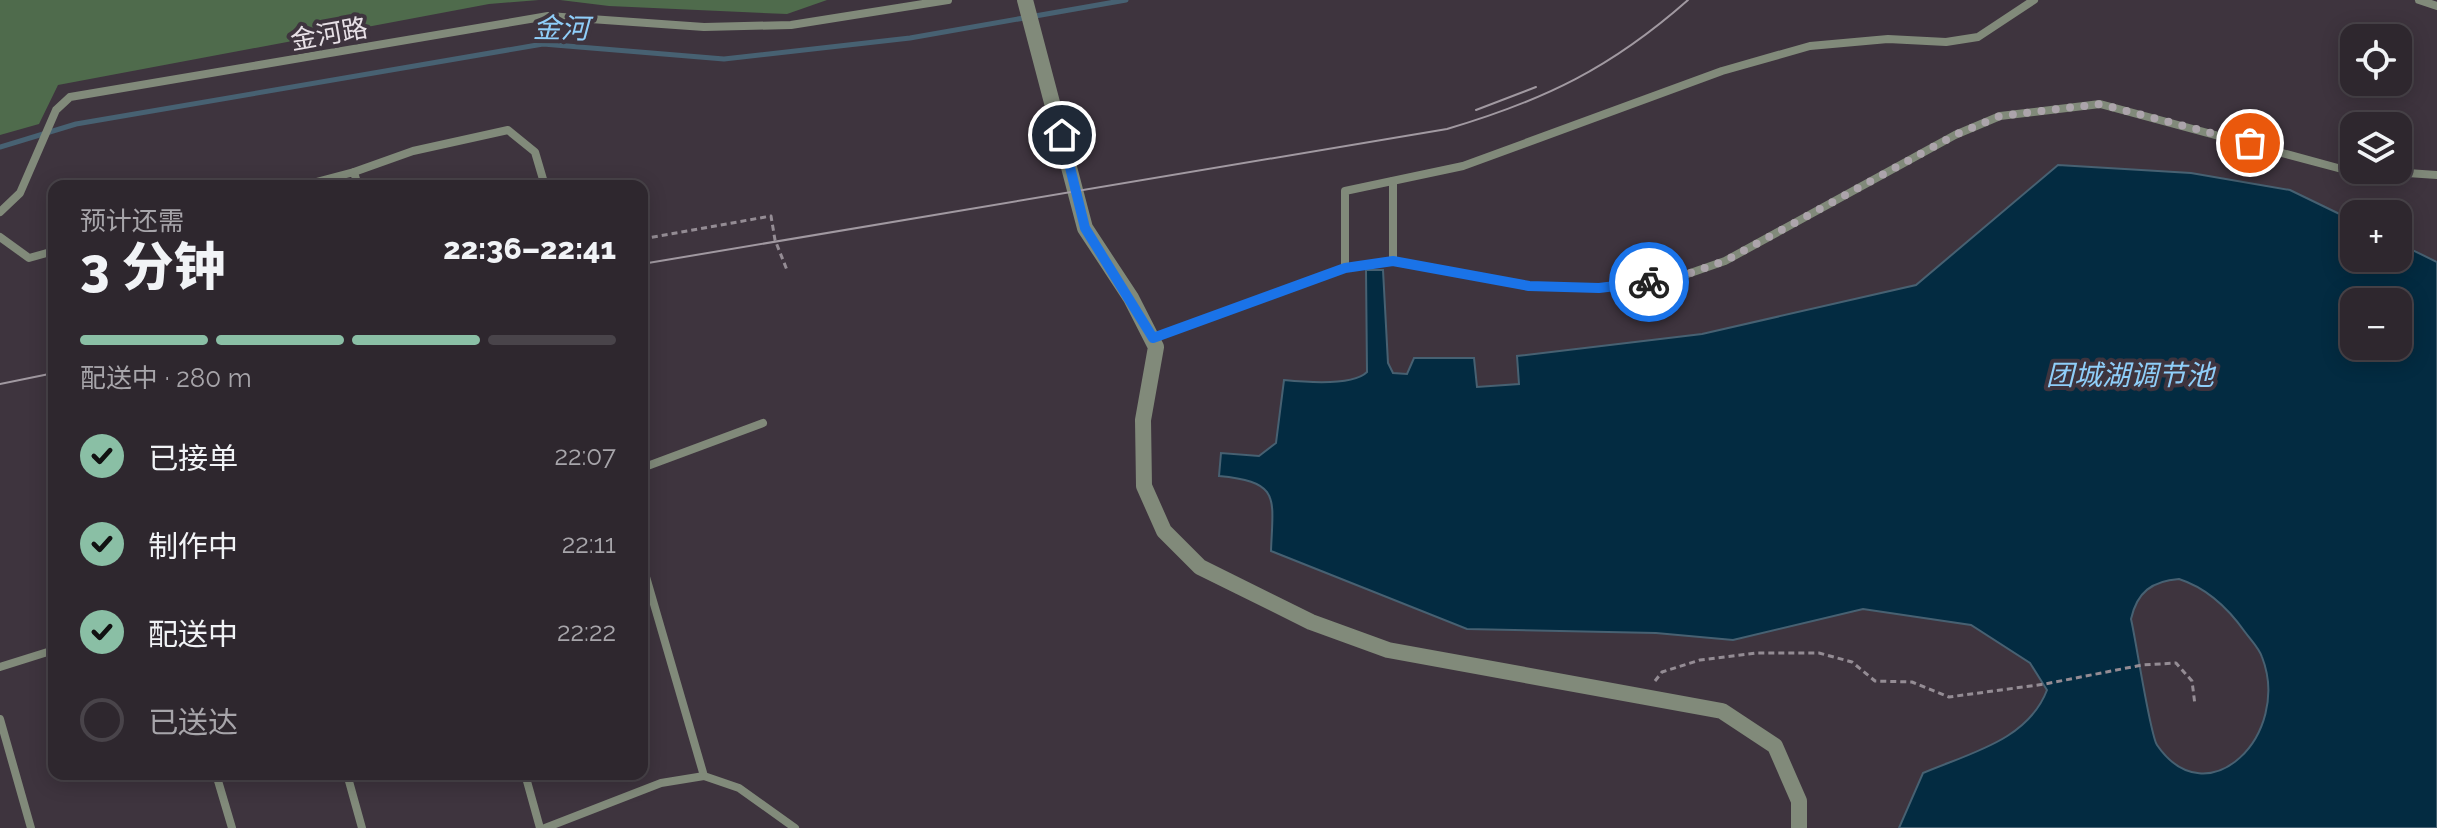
<!DOCTYPE html>
<html lang="zh">
<meta charset="utf-8">
<style>
:root{--surface:#2e272e;--page:#362f36;--text:#f1f3f6;--muted:#a7a5aa;--line:#49444a;--accent:#8abfa5}
body{margin:0;font-family:Raleway,"Noto Sans SC",sans-serif;background:var(--page);color:var(--text);height:100vh;display:flex;flex-direction:column;font-size:30px;white-space:nowrap}
*{box-sizing:border-box;margin:0}
p{font-size:26px;color:var(--muted)}
.icon{flex:none;width:44px;height:44px;fill:none;stroke:currentColor;stroke-width:2;stroke-linecap:round;stroke-linejoin:round}
.map{position:relative;flex:1;overflow:hidden}
.side{position:absolute;left:48px;top:180px;width:600px;height:600px;display:flex;flex-direction:column;background:var(--surface);border-radius:16px;box-shadow:0 4px 20px #0003,0 0 0 2px var(--line)}
.side>*{flex:none}
.buttons{position:absolute;left:2340px;top:24px;display:grid;gap:16px}
.buttons a{display:grid;place-items:center;width:72px;height:72px;border-radius:16px;background:var(--surface);box-shadow:0 4px 20px #0003,0 0 0 2px var(--line);font-size:40px}
.pin{position:absolute;display:grid;place-items:center;width:68px;height:68px;color:#fff;margin:-34px;border:4px solid #fff;border-radius:50%;box-shadow:0 2px 8px #0007}
.courier{position:absolute;display:grid;place-items:center;width:80px;height:80px;margin:-40px;border:6px solid #1a73e8;border-radius:50%;background:#fff;color:#222;box-shadow:0 2px 10px #0007}
.overview em{font-style:normal;font-weight:800}
.overview div{display:flex;flex-direction:column-reverse}
.overview{display:flex;align-items:center;justify-content:space-between;height:136px;padding:0 32px}
h1{font-size:52px;font-weight:800;line-height:60px}
.bar{display:grid;grid-template-columns:repeat(4,1fr);gap:12px 8px;align-content:center;height:96px;padding:0 32px}
.bar i{height:10px;border-radius:6px;background:var(--line)}
.bar .selected{background:var(--accent)}
.bar p{grid-column:span 4}
ol{padding:0 32px;list-style:none}
li{display:flex;align-items:center;gap:24px;height:88px}
li p{margin-inline-start:auto}
li .icon{padding:8px;border-radius:50%;background:var(--accent);color:#111;stroke-width:4}
li:last-child{color:var(--muted)}
li i{width:44px;height:44px;border:4px solid var(--line);border-radius:50%}
.map>svg:first-child{display:block}
.green{fill:#4f6b4c}
.water{fill:#032b41;stroke:#476172;stroke-width:2;fill-rule:evenodd}
.lines{fill:none;stroke-linecap:round;stroke-linejoin:round}
.stream{stroke:#476172;stroke-width:5}
.path{stroke:#948c94;stroke-width:3;stroke-dasharray:6 4;stroke-linecap:butt}
.lane{stroke:#818a7a;stroke-width:8}
.street{stroke:#818a7a;stroke-width:16}
.tram{stroke:#a199a1;stroke-width:2}
.done{stroke:#aca4ab;stroke-width:8;stroke-dasharray:0 14.4}
.route{stroke:#1a73e8;stroke-width:10}
.labels{text-anchor:middle;stroke-width:8;stroke-linejoin:round;paint-order:stroke}
.street-label{font-size:26px;fill:#e7e0e6;stroke:#3e343e}
.water-label{font-size:28px;font-style:italic;fill:#8fcef9;stroke:#3e343e}
</style>
<div class="map">
<svg width="2437" height="828" viewBox="0 0 2437 828">
<rect width="100%" height="100%" fill="#3e343e"/>
<g class="green">
<polygon points="0,0 539,0 489,4 58,85 39,124 0,135"/>
<polygon points="560,0 827,0 787,14 609,6"/>
</g>
<path class="water" d="M2058,165L2191,173L2290,190L2354,221V258H2398V243L2437,262V828H1899L1923,773C1970,753 2028,740 2047,690L2030,663L1971,625L1863,609L1733,640L1656,633L1467,629L1271,551C1273,497 1281,482 1219,476L1221,453L1259,456L1276,443L1284,380C1304,382 1353,386 1367,372L1366,270H1383L1388,363L1393,373L1407,374L1414,358H1474L1477,387L1519,384L1517,356L1702,334L1916,285ZM2354,302H2398V346H2354ZM2179,579C2207,588 2228,608 2245,632C2250,639 2259,648 2262,657C2292,734 2208,819 2157,745C2150,735 2136,640 2131,619C2137,592 2152,581 2179,579Z"/>
<g class="lines">
<polyline class="stream" points="0,147 76,124 543,44 724,59 910,38 1126,0"/>
<g class="path">
<polyline points="642,239 771,216 775,240 787,270"/>
<polyline points="1655,681 1662,672 1700,660 1756,653 1819,653 1852,662 1875,681 1912,682 1949,697 2045,684 2142,665 2176,663 2192,681 2195,705"/>
</g>
<g class="lane">
<polyline points="2419,0 2437,6"/>
<polyline points="2363,170 2437,175"/>
<polyline points="354,172 413,151 508,130 535,152 545,186"/>
<polyline points="301,186 354,172 358,186"/>
<polyline points="0,212 20,193 56,110 70,97 548,16 704,27 791,25 948,0"/>
<polyline points="0,237 29,258 54,251"/>
<polyline points="1393,261 1393,181"/>
<polyline points="1345,268 1345,191 1463,166 1722,71 1810,46 1888,39 1946,42 1978,37 2034,0"/>
<polyline points="1153,338 1345,268 1393,261 1529,286 1599,288 1676,278 1725,261 1955,135 2000,116 2100,104 2338,168 2354,169"/>
<polyline points="642,468 763,423"/>
<polyline points="642,563 704,776 739,788 795,828"/>
<polyline points="0,667 54,650"/>
<polyline points="0,719 31,828"/>
<polyline points="216,774 232,828"/>
<polyline points="347,774 362,828"/>
<polyline points="525,774 540,828"/>
<polyline points="545,828 661,783 704,776"/>
</g>
<polyline class="street" points="1025,0 1085,228 1131,298 1156,347 1143,420 1144,486 1164,531 1200,567 1311,622 1388,650 1722,711 1775,746 1799,801 1799,828"/>
<g class="tram">
<polyline points="1476,110 1536,87"/>
<path d="M642,264L1447,129C1545,100 1611,68 1688,0"/>
<polyline points="0,384 54,373"/>
</g>
</g>
<g class="lines">
<polyline class="done" points="1649,282 1676,278 1725,261 1955,135 2000,116 2100,104 2250,143"/>
<polyline class="route" points="1062,135 1085,228 1153,338 1345,268 1393,261 1529,286 1599,288 1649,282"/>
</g>
<g class="labels">
<g class="street-label">
<text transform="translate(329 34) rotate(-10)" y="9">金河路</text>
</g>
<g class="water-label">
<text transform="translate(561 28) rotate(1)" y="10">金河</text>
<text x="2130" y="385">团城湖调节池</text>
</g>
</g>
</svg>
<div class="buttons">
<a><svg class="icon" aria-label="locate" viewBox="0 0 24 24"><circle cx="12" cy="12" r="6"/><path d="M12 2v4M12 18v4M2 12h4M18 12h4"/></svg></a>
<a><svg class="icon" aria-label="layers" viewBox="0 0 24 24"><path d="M12 4l9 5-9 5-9-5zM3 14l9 5 9-5"/></svg></a>
<a>+</a>
<a>−</a>
</div>
<div class="pin" style="left:2250px;top:143px;background:#ea580c"><svg class="icon" aria-label="bag" viewBox="0 0 24 24"><path d="M5 8h14l-1 12H6zM9 8a3 3 0 0 1 6 0"/></svg></div>
<div class="pin" style="left:1062px;top:135px;background:#1f2937"><svg class="icon" aria-label="home" viewBox="0 0 24 24"><path d="M3 11l9-7 9 7M6 9v11h12V9"/></svg></div>
<div class="courier" style="left:1649px;top:282px"><svg class="icon" aria-label="bike" viewBox="0 0 24 24"><circle cx="6" cy="16" r="4"/><circle cx="18" cy="16" r="4"/><path d="M6 16l4-8h5l3 8M10 8l3 8H6M13 5h3"/></svg></div>
<section class="side">
<div class="overview"><div><h1>3 分钟</h1><p>预计还需</p></div><em>22:36–22:41</em></div>
<div class="bar"><i class="selected"></i><i class="selected"></i><i class="selected"></i><i></i><p>配送中 · 280 m</p></div>
<ol>
<li><svg class="icon" aria-label="check" viewBox="0 0 24 24"><path d="M5 12l5 5 9-10"/></svg>已接单<p>22:07</p></li>
<li><svg class="icon" aria-label="check" viewBox="0 0 24 24"><path d="M5 12l5 5 9-10"/></svg>制作中<p>22:11</p></li>
<li><svg class="icon" aria-label="check" viewBox="0 0 24 24"><path d="M5 12l5 5 9-10"/></svg>配送中<p>22:22</p></li>
<li><i></i>已送达</li>
</ol>
</section>
</div>
